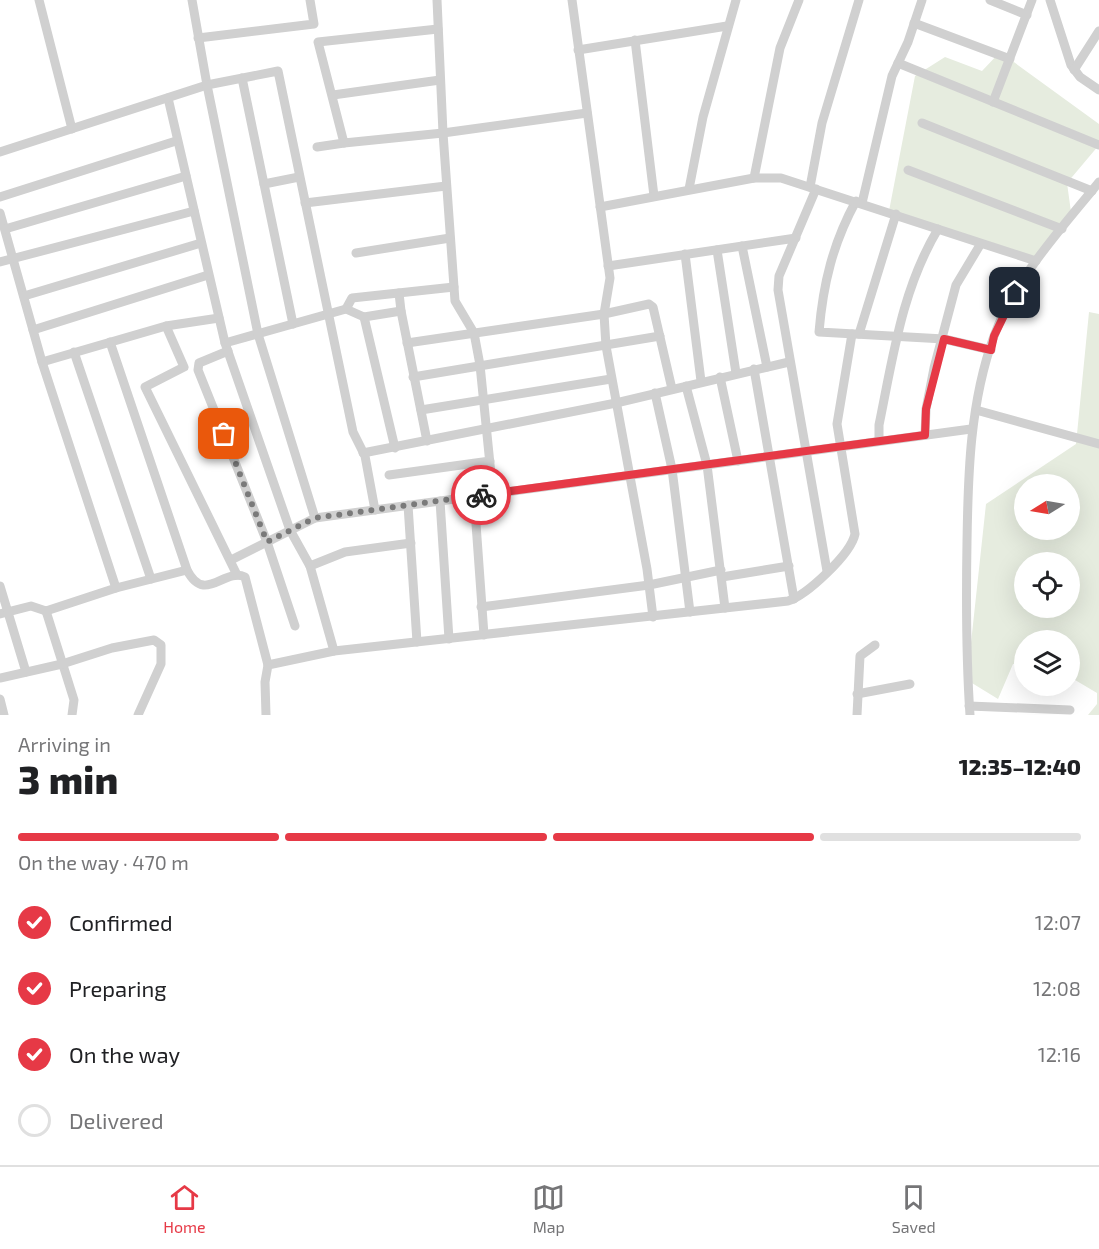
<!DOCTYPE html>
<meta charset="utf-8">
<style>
:root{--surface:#fff;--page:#f6f6f6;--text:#202124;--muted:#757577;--line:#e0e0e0;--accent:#e63946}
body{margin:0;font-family:"Exo 2",sans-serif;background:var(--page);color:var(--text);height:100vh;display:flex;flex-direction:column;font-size:22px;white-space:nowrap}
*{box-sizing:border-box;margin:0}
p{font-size:20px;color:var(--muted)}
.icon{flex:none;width:33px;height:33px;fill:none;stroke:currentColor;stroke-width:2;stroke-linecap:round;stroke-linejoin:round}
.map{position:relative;height:715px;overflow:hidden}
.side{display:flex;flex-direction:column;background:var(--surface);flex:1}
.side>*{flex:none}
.needle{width:39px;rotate:259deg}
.controls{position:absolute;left:1014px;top:474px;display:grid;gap:12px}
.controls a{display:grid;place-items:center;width:66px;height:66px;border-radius:50%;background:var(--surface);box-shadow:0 6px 24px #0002;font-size:30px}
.pin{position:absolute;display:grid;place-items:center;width:51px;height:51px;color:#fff;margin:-26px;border-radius:12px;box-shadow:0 3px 9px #0006}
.courier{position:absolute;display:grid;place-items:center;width:60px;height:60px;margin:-30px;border:4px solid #e63946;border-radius:50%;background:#fff;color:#222;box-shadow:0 2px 8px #0007}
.head em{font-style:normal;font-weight:800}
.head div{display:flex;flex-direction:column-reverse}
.head{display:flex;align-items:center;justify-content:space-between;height:102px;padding:0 18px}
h1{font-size:39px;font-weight:800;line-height:45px}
.bar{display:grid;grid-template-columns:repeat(4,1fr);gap:9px 6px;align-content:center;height:72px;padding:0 18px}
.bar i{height:8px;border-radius:4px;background:var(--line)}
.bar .current{background:var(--accent)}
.bar p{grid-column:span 4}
ol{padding:0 18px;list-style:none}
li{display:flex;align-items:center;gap:18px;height:66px}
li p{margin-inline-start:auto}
li .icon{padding:6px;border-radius:50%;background:var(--accent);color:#fff;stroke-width:4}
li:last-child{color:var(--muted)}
li i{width:33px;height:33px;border:3px solid var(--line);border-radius:50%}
.menu{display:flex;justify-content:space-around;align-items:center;height:84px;border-top:2px solid var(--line);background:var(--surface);font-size:16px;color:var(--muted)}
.menu a{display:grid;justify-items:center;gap:3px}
.menu .current{color:var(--accent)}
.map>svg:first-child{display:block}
.green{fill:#e6ecdf;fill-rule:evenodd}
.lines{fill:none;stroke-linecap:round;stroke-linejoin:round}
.minor{stroke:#d0d0d0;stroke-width:9}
.done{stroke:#7a7a7a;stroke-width:6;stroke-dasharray:0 10.8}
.route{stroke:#e63946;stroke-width:8}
</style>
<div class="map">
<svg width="1099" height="715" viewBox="0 0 1099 715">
<rect width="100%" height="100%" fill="#fff"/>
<g class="green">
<polygon points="1000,52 1099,124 1099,145 1067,183 1071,212 1036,260 889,211 915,76 945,57 982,71"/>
<path d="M1089,312L1099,314V715H1088L1097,704V693L1070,677V640H1024V663L1013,664L998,699L967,680L986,504L1076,444ZM1024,484H1070V530H1024ZM1024,562H1070V608H1024Z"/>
</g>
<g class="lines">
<g class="minor">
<polyline points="39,0 72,129"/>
<polyline points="437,0 443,133 455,301 474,333 480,365 493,494"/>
<polyline points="572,0 610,278 604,314 606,346 647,569 653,617"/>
<polyline points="990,0 1027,15"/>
<polyline points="1050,0 1071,65 1080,77 1099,90"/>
<polyline points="914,23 1010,59"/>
<polyline points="438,29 318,42 344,143 443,133 587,113"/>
<polyline points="198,38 314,24 310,0"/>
<polyline points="635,40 654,196"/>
<polyline points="578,50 727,26"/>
<polyline points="898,63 1099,145"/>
<polyline points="1074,70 1099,31"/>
<polyline points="242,78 293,324"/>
<polyline points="333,95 440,80"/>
<polyline points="168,98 225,343 290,530 310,566 334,651"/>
<polyline points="993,102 1032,0"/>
<polyline points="922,123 1092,191"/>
<polyline points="317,147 344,143"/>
<polyline points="0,152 207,85 192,0"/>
<polyline points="908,170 1062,229"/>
<polyline points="754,178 780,48 799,0"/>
<polyline points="264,184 299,177"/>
<polyline points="810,187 822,123 859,0"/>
<polyline points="689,189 703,117 736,0"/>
<polyline points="816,189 779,276 778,290 827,571"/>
<polyline points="0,197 176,141"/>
<path d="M856,201C833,243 823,284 819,332L944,339L991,350"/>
<polyline points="305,203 446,186"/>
<polyline points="862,203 892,76 908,42 922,0"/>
<polyline points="600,207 754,178 781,178 1036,261"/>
<polyline points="0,213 42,362 116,588 46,611 31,606 0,614"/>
<polyline points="5,229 186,176"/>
<polyline points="742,246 767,367"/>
<polyline points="717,250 736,373"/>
<polyline points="356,253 450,238"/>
<polyline points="685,254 701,381"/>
<polyline points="0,262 194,211"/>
<polyline points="608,266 796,238"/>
<polyline points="24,296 201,243"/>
<polyline points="346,309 352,298 454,287"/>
<polyline points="401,311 427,441"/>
<polyline points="364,317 395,448"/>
<polyline points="166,326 184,367 145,387 237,575"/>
<polyline points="33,330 208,275"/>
<polyline points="859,334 896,214"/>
<path d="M110,342L187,570C205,605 224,567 245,577L268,665"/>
<polyline points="225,343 346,309 364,317 401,311 399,293"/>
<polyline points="407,343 604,314 649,304 653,307 672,389"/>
<polyline points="228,351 199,363 198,370 267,542 295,626"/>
<polyline points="74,352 151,579"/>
<polyline points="42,362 166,326 219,318"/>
<polyline points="754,369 794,599"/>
<polyline points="413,377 660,336"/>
<polyline points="720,377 738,461"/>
<polyline points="686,386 707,465 725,608"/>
<polyline points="655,393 672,469 690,612"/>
<polyline points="421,410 611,379"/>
<polyline points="976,410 1099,444"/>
<polyline points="925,435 926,409 934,368 956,285 980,245"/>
<path d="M879,441V425C893,357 902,289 938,229"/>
<polyline points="363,453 616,403 789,362"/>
<polyline points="389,475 490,461"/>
<polyline points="474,496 484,635"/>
<polyline points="440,501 449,639"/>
<polyline points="408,505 417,642"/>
<polyline points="315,518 258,334 207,85 278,71 353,432 365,456 375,510"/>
<polyline points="231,560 315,518 971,429"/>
<polyline points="310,566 345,552 411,543"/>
<polyline points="722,577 789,566"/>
<polyline points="0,586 26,672"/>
<polyline points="116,588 187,570"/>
<polyline points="481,607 649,585 721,570"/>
<polyline points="46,611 74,700 72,715"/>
<polyline points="0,678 62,664 112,648 154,640 161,645 161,664 138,715"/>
<polyline points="857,694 910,684"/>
<polyline points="0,699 4,715"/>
<polyline points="969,706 1070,710"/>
<path d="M266,715L265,682L268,665L334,651L788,601C807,595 851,554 855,534L837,424L852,334"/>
<polyline points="857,715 860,656 875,645"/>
<path d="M970,715C966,657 966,600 967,542C968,473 970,402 994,336C1016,277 1061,229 1099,182"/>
</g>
</g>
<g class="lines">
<polyline class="done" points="224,434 267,542 315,518 481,495"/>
<polyline class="route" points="481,495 925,435 926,409 944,339 991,350 994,336 1015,293"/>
</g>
</svg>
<div class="controls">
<a><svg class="needle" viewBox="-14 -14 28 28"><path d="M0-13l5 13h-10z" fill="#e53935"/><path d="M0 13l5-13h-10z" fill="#757577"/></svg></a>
<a><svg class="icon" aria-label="locate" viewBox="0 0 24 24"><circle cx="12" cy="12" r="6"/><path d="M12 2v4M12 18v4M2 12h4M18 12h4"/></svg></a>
<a><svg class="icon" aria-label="layers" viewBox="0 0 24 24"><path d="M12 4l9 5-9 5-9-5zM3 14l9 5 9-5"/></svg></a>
</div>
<div class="pin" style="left:224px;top:434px;background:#ea580c"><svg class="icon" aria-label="bag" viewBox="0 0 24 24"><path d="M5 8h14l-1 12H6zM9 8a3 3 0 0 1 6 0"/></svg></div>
<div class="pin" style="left:1015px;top:293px;background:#1f2937"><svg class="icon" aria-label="home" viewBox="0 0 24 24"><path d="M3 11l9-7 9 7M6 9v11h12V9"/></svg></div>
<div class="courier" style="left:481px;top:495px"><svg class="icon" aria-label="bike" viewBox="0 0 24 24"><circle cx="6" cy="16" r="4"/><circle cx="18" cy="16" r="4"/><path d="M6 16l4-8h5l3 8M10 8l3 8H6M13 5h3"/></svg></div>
</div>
<section class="side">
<div class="head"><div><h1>3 min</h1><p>Arriving in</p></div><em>12:35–12:40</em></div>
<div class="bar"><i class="current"></i><i class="current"></i><i class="current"></i><i></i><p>On the way · 470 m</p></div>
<ol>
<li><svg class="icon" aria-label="check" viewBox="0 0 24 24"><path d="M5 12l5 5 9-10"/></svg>Confirmed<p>12:07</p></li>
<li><svg class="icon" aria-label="check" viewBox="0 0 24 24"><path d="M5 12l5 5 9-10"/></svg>Preparing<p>12:08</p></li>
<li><svg class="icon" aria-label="check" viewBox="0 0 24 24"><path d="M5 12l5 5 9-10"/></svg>On the way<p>12:16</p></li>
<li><i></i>Delivered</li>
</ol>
</section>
<nav class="menu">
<a class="current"><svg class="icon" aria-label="home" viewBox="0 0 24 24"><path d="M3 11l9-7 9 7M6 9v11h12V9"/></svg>Home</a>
<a><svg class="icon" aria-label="map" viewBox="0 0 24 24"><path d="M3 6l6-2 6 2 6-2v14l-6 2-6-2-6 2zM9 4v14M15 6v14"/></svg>Map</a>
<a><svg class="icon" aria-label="saved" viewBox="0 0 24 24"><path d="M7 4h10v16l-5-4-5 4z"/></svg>Saved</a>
</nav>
